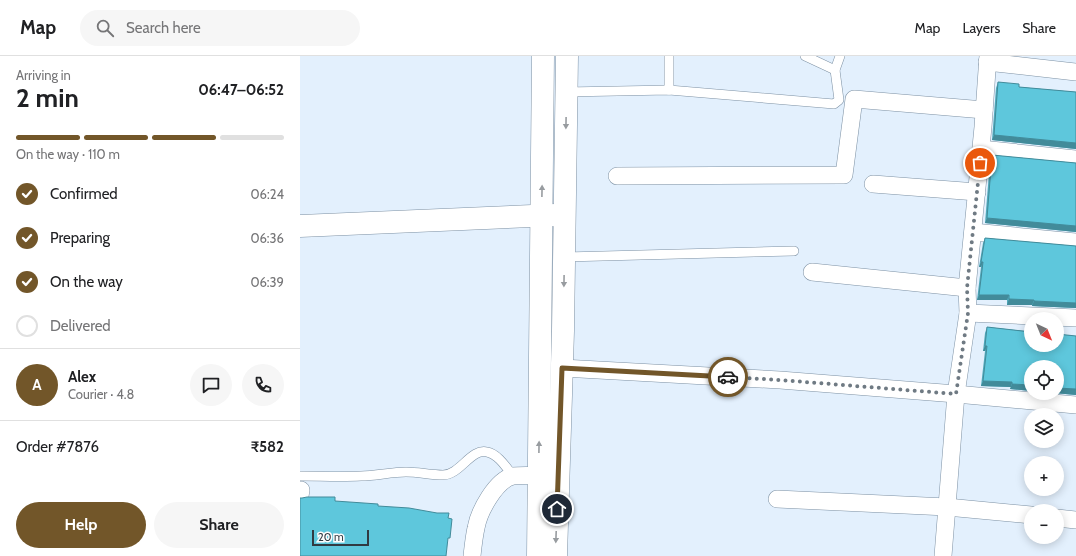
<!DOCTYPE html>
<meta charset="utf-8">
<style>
:root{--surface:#fff;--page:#f6f6f6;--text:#202124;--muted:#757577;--line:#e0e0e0;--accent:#725629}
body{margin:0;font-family:Cabin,sans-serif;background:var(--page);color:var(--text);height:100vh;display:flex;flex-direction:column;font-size:15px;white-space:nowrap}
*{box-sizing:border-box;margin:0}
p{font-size:13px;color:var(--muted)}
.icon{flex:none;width:22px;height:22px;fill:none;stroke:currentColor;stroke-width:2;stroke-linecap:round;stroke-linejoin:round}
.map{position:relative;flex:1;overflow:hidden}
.panel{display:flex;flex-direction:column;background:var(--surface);width:300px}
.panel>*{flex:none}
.needle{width:26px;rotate:137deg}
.buttons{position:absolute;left:724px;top:256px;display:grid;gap:8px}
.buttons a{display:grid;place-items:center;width:40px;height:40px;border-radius:50%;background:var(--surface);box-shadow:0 2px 10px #0003;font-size:20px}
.scale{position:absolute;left:12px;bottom:10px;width:57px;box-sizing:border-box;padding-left:4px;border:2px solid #313a42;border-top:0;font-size:11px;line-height:14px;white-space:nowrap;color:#313a42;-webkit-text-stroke:3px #fcfcfc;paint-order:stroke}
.pin{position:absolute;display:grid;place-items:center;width:34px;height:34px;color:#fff;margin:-17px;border:2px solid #fff;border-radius:50%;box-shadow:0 1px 4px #0007}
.courier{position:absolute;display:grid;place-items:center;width:40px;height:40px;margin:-20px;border:3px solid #725629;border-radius:50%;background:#fff;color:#222;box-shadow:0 1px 5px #0007}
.headline em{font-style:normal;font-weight:700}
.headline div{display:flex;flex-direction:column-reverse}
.headline{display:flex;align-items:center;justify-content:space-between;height:68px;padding:0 16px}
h1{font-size:26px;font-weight:700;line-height:30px}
.bar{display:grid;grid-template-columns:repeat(4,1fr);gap:6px 4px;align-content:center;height:48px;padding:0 16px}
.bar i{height:5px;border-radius:3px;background:var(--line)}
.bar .active{background:var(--accent)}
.bar p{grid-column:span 4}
.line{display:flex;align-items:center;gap:10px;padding:0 16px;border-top:1px solid var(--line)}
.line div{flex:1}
.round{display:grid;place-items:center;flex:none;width:42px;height:42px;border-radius:21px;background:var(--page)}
ol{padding:0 16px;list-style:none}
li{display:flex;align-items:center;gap:12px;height:44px}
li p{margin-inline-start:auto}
li .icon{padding:4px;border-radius:50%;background:var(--accent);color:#fff;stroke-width:4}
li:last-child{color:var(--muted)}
li i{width:22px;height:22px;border:2px solid var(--line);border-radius:50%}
.action{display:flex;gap:8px;margin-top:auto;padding:8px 16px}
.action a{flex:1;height:46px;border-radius:24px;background:var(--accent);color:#fff;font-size:16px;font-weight:700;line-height:46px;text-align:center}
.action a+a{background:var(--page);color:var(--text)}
header{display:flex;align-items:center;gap:24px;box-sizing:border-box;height:56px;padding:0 20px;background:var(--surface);border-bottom:1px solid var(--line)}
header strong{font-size:19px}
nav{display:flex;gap:22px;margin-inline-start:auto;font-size:14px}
.search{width:280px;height:36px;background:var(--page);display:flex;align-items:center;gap:10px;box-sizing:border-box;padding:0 14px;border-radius:22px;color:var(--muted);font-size:15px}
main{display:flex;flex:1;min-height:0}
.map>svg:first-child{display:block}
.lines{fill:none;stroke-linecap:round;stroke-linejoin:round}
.service-casing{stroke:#7d91a4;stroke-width:10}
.minor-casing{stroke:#7d91a4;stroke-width:18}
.tertiary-casing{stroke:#7d91a4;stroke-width:23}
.service{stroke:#fff;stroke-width:9}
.minor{stroke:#fff;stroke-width:17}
.tertiary{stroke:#fff;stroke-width:22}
.wall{fill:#51abbd}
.shaded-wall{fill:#428b9a}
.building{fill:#5ec7dc;stroke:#428b9a}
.oneway{fill:#989ca0}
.done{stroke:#6f7a83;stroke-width:4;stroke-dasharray:0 7.2}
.route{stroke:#725629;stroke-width:5}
</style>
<header>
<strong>Map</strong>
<div class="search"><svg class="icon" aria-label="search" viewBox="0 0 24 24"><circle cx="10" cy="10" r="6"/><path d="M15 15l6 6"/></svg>Search here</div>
<nav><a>Map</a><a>Layers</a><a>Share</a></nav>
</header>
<main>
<section class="panel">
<div class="headline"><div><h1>2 min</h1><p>Arriving in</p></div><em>06:47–06:52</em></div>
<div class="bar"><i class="active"></i><i class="active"></i><i class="active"></i><i></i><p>On the way · 110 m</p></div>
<ol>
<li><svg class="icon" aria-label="check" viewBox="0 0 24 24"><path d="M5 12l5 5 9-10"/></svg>Confirmed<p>06:24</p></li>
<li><svg class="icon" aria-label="check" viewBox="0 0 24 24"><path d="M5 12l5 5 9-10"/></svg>Preparing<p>06:36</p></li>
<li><svg class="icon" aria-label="check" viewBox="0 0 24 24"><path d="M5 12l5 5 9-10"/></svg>On the way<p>06:39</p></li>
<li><i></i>Delivered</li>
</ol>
<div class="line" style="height:72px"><b class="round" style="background:var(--accent);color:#fff">A</b><div><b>Alex</b><p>Courier · 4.8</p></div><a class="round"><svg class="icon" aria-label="chat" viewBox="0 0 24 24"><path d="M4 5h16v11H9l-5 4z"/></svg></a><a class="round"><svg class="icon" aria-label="phone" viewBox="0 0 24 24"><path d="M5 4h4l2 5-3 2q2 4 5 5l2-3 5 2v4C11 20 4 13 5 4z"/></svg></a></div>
<div class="line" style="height:52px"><div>Order #7876</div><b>₹582</b></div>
<div class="action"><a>Help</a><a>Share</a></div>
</section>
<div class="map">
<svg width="776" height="500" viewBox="0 0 776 500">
<rect width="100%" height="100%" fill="#e3f0fd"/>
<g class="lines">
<g class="service-casing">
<g id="service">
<polyline points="505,0 535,14"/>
<polyline points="369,34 369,0"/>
<polyline points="266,36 369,34 534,48 539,44 535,14 540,0"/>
<polyline points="265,201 494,195"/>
<path d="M0,420C20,420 41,421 61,420C76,420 91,416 106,416C118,416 131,419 143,419C160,419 171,392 187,396C198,398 206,411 213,420"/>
</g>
</g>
<g class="minor-casing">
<g id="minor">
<polyline points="687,6 776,16"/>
<polyline points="681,93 776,103"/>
<polyline points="317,120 544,119 554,43 684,54"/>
<polyline points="573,128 677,136"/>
<polyline points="673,176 776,186"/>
<polyline points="512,216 667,232"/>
<polyline points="668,257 776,262"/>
<polyline points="262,312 480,324 656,338 776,349"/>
<polyline points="0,440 1,434"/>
<polyline points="477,443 647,451 731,459"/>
<polyline points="757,462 776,464"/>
<path d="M172,500C173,491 174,481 176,472C179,455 196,424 213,420C221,419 231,420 239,419"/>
<polyline points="643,500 656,338 668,257 667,232 683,71 688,0"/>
</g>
</g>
<g class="tertiary-casing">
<g id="tertiary">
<polyline points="0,170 256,159"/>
<polyline points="238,500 243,0"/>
<polyline points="256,500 263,275 267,0"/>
</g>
</g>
<use href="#service" class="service"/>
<use href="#minor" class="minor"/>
<use href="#tertiary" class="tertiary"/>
</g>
<g class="wall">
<polygon points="698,26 719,31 776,36 776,93 692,84 696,32"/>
<polygon points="692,99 776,107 776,176 685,167 690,104"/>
<polygon points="685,182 776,190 776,252 732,250 732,249 707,249 707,244 677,244 681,211 679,211 683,187"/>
<polygon points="687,271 776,280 776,339 710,333 711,331 681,330 685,295 683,295 685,277"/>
</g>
<g class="shaded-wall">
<polygon points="694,79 776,87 776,93 692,84"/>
<polygon points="687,162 776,170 776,176 685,167"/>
<polygon points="681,206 683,206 681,211 679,211"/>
<polygon points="679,239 709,239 707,244 677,244"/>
<polygon points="709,243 734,244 732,249 707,249"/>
<polygon points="734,245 776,247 776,252 732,250"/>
<polygon points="685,290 687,290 685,295 683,295"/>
<polygon points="683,325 712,326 711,331 681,330"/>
<polygon points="712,328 731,329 731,335 710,333"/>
<polygon points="757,332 776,333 776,339 755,337 757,337"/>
</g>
<g class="building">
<polygon points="698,26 719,28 719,31 776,36 776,87 694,79"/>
<polygon points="692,99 776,107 776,170 687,162"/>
<polygon points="685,182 776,190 776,247 734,245 734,244 709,243 709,239 679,239 683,206 681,206"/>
<polygon points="687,271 731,276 731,289 757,289 757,278 776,280 776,333 757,332 757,311 731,311 731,329 712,328 712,326 683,325 687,290 685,290"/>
<polygon points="7,441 35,441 35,445 78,448 78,450 109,452 137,457 149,457 148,462 152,463 150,482 148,482 146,500 0,500 0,442 2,442"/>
</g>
<defs><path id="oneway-solid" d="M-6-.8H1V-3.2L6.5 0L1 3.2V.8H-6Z"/></defs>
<g class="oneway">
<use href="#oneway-solid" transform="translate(266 67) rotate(91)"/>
<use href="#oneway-solid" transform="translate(242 135) rotate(-89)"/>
<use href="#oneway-solid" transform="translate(264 225) rotate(91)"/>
<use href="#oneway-solid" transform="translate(239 391) rotate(-89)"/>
<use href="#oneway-solid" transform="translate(256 481) rotate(92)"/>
</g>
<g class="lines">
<polyline class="done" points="428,321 480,324 656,338 668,257 667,232 680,107"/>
<polyline class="route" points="257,453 262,312 428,321"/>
</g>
</svg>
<div class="buttons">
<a><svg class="needle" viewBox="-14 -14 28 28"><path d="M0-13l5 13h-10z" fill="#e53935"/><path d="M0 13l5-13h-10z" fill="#757577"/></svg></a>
<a><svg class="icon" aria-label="locate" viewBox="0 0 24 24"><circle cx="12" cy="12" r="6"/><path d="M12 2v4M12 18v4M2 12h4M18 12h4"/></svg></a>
<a><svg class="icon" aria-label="layers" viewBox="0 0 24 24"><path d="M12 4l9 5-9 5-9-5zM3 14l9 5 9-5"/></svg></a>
<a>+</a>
<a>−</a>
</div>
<div class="scale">20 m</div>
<div class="pin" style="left:680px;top:107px;background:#ea580c"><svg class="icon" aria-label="bag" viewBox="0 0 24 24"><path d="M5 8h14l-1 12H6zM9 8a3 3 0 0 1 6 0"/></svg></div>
<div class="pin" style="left:257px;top:453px;background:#1f2937"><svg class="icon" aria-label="home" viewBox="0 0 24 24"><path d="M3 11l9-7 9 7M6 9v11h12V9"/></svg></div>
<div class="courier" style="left:428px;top:321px"><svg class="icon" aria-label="car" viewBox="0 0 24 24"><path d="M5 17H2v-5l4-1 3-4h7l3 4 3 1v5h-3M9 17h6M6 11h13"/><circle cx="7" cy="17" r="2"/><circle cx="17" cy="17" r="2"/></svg></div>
</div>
</main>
